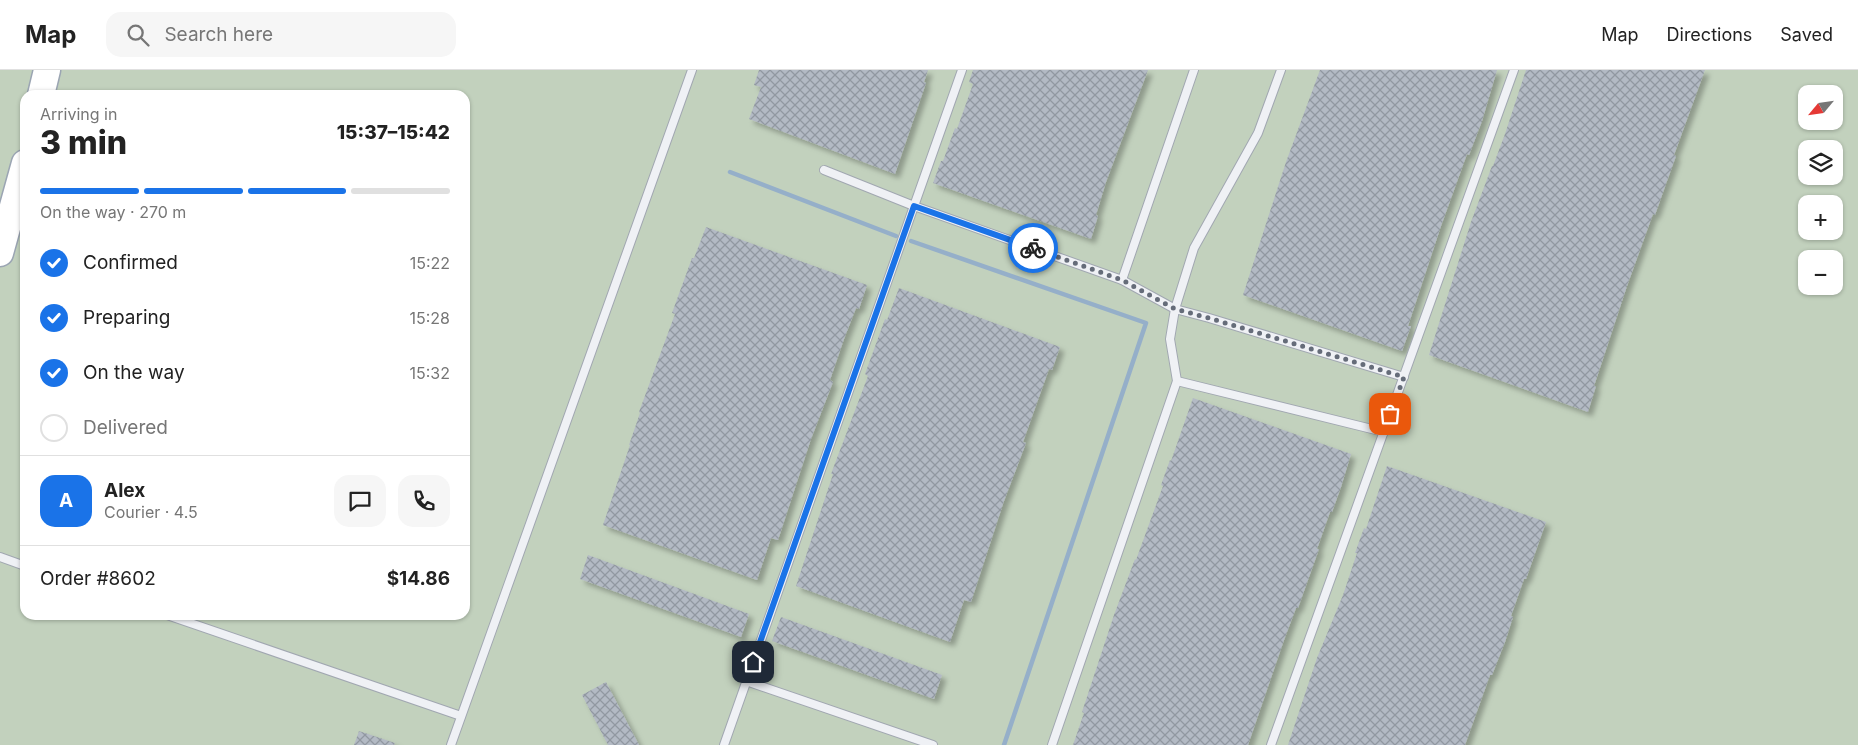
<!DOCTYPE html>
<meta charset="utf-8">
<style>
:root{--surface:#fff;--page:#f6f6f6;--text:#222;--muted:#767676;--line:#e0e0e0;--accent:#1a73e8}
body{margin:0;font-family:Inter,sans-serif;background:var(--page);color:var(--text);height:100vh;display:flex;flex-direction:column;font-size:19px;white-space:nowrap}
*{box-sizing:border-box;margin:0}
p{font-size:16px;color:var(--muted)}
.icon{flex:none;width:28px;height:28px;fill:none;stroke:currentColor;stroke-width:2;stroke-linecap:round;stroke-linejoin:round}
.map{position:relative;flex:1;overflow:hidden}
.drawer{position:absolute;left:20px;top:20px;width:450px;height:530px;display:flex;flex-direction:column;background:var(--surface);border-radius:15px;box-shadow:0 1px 4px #0004}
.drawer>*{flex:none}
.needle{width:32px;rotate:241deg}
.controls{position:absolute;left:1798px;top:15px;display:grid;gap:10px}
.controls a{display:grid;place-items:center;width:45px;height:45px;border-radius:10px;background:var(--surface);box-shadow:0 1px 4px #0004;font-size:25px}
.pin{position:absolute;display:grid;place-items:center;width:42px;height:42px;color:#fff;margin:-21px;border-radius:10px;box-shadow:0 2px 8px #0006}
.courier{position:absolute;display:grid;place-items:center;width:50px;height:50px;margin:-25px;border:4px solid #1a73e8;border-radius:50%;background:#fff;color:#222;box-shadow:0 1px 6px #0007}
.summary em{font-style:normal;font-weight:800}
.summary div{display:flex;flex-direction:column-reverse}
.summary{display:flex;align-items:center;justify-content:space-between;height:85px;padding:0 20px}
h1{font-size:32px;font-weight:800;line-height:38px}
.bar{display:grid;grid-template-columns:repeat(4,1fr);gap:8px 5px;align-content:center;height:60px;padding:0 20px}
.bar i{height:6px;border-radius:4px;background:var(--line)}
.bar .selected{background:var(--accent)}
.bar p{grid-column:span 4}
.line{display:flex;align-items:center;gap:12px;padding:0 20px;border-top:1px solid var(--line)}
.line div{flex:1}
.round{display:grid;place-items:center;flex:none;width:52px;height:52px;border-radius:15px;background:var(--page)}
ol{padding:0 20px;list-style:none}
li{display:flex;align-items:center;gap:15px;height:55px}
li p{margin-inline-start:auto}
li .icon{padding:5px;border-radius:50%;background:var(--accent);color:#fff;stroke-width:4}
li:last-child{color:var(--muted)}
li i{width:28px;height:28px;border:2px solid var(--line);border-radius:50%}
header{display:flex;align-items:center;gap:30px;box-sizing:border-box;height:70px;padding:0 25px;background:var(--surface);border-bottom:1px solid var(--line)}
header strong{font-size:24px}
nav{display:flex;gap:28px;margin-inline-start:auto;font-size:18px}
.search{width:350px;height:45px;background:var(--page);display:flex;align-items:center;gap:12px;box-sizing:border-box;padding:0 18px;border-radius:15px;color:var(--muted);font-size:19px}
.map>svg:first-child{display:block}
.green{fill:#c2d1bd;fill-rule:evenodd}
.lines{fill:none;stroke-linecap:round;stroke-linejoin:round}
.stream{stroke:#95afc9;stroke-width:4.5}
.building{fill:url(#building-cross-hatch);filter:url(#shadow)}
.lane-casing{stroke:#a1a7b1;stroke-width:10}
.primary-casing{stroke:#9ba5b3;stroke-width:29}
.lane{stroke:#eff1f5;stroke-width:8}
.primary{stroke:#fff;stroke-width:26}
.done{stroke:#656c79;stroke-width:5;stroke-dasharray:0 9}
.route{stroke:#1a73e8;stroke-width:6}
</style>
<header>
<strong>Map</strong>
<div class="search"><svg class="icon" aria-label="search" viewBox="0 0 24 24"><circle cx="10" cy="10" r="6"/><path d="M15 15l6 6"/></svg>Search here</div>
<nav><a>Map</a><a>Directions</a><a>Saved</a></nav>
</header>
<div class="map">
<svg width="1858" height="675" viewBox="0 0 1858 675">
<defs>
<pattern id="building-cross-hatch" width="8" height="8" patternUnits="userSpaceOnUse" patternTransform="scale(1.25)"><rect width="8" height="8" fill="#b3bac4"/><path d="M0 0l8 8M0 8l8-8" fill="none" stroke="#9198a1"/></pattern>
<filter id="shadow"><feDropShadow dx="4.5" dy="4.5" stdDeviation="2.5" flood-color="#0004"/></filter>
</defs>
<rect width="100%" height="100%" fill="#dce0e7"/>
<path class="green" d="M0,0H1858V675H0ZM1806,24H1834V51H1806ZM25,25H465V545H25ZM1806,79H1834V106H1806ZM1806,134H1834V161H1806ZM1806,189H1834V216H1806Z"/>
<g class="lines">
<g class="stream">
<polyline points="730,102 896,166"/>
<polyline points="911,171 1146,253 1004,675"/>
</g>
</g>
<g class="building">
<polygon points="759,0 928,0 924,12 926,13 895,104 749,49 761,17 754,15"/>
<polygon points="973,0 1148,0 1106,112 1096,145 1098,146 1091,169 933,113 941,91 943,91 955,58 957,59 973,14 969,12"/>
<polygon points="1320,0 1497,0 1482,51 1469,85 1467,84 1441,156 1408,256 1411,256 1402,281 1243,225 1286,92"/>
<polygon points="1526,0 1705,0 1674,85 1676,86 1667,111 1655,145 1653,144 1627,216 1594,316 1596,316 1588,342 1429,285 1471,152 1492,96 1493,96 1505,64"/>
<polygon points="706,157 867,215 859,239 856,238 844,269 830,310 833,312 811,369 778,470 771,468 757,510 603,455 630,375 629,375 640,343 639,342 675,244 672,243 692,188 694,188"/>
<polygon points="899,218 1060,277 1052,300 1049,299 1023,372 1026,373 1004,431 971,532 964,530 950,572 796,516 833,404 831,404 868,306 865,304 885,249 887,250"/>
<polygon points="1193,328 1351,384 1341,417 1332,442 1330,442 1317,479 1319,479 1298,538 1296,538 1284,570 1248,675 1073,675 1084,643 1082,642 1114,545 1135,489 1136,490 1148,457 1163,416 1161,415 1170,390 1171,391"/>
<polygon points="1387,396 1546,452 1526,509 1524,509 1511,546 1513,547 1505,572 1492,605 1490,605 1465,675 1288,675 1317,588 1343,525 1357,483 1355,483 1364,458 1366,459"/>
<polygon points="588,485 749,544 741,567 580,509"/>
<polygon points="781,547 942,605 934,629 772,571"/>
<polygon points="606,612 639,675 608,675 582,625"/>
<polygon points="359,661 395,673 394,675 354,675"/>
</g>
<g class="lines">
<g class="lane-casing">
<g id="lane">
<polyline points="824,100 914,136 1122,210 1175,239 1209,248 1404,307"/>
<polyline points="1122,210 1194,0"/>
<polyline points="1177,311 1384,362"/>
<polyline points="0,487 25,496"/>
<polyline points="167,545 461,646"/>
<polyline points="746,611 933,675"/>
<polyline points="451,675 692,0"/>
<polyline points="724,675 962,0"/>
<polyline points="1052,675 1177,311 1170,269 1175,239 1194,178 1258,63 1281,0"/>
<polyline points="1271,675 1514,0"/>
</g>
</g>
<g class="primary-casing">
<g id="primary">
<polyline points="41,25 47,0"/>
<polyline points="0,183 25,93"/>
</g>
</g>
<use href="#lane" class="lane"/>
<use href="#primary" class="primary"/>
</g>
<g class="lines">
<polyline class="done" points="1033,178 1122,210 1175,239 1209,248 1404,307 1390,344"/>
<polyline class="route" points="753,592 914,136 1033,178"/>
</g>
</svg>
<div class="controls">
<a><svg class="needle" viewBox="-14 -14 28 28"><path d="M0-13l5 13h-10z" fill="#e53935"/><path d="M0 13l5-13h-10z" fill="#767676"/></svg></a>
<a><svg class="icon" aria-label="layers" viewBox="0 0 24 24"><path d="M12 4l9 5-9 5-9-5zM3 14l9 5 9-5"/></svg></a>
<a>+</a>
<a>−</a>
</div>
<div class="pin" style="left:1390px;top:344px;background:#ea580c"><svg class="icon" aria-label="bag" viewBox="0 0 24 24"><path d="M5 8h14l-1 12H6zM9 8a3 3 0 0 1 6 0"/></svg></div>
<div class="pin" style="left:753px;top:592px;background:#1f2937"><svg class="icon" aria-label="home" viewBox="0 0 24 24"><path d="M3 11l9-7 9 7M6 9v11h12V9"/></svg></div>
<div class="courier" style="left:1033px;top:178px"><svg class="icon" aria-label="bike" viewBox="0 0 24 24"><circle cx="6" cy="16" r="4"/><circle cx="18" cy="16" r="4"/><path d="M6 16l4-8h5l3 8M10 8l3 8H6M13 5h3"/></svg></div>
<section class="drawer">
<div class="summary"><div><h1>3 min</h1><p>Arriving in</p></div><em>15:37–15:42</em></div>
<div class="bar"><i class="selected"></i><i class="selected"></i><i class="selected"></i><i></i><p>On the way · 270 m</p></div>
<ol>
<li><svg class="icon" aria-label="check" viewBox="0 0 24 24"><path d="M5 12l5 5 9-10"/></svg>Confirmed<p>15:22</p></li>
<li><svg class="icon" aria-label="check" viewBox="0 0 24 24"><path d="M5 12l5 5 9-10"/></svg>Preparing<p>15:28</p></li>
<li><svg class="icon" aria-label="check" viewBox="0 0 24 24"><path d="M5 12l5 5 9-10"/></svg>On the way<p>15:32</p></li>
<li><i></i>Delivered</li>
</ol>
<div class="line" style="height:90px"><b class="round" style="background:var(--accent);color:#fff">A</b><div><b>Alex</b><p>Courier · 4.5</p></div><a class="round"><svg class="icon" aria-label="chat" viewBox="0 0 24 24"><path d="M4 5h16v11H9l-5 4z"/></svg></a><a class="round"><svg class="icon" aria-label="phone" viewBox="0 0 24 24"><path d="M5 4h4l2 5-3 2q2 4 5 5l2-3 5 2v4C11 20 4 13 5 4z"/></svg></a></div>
<div class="line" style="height:65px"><div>Order #8602</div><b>$14.86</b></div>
</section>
</div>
